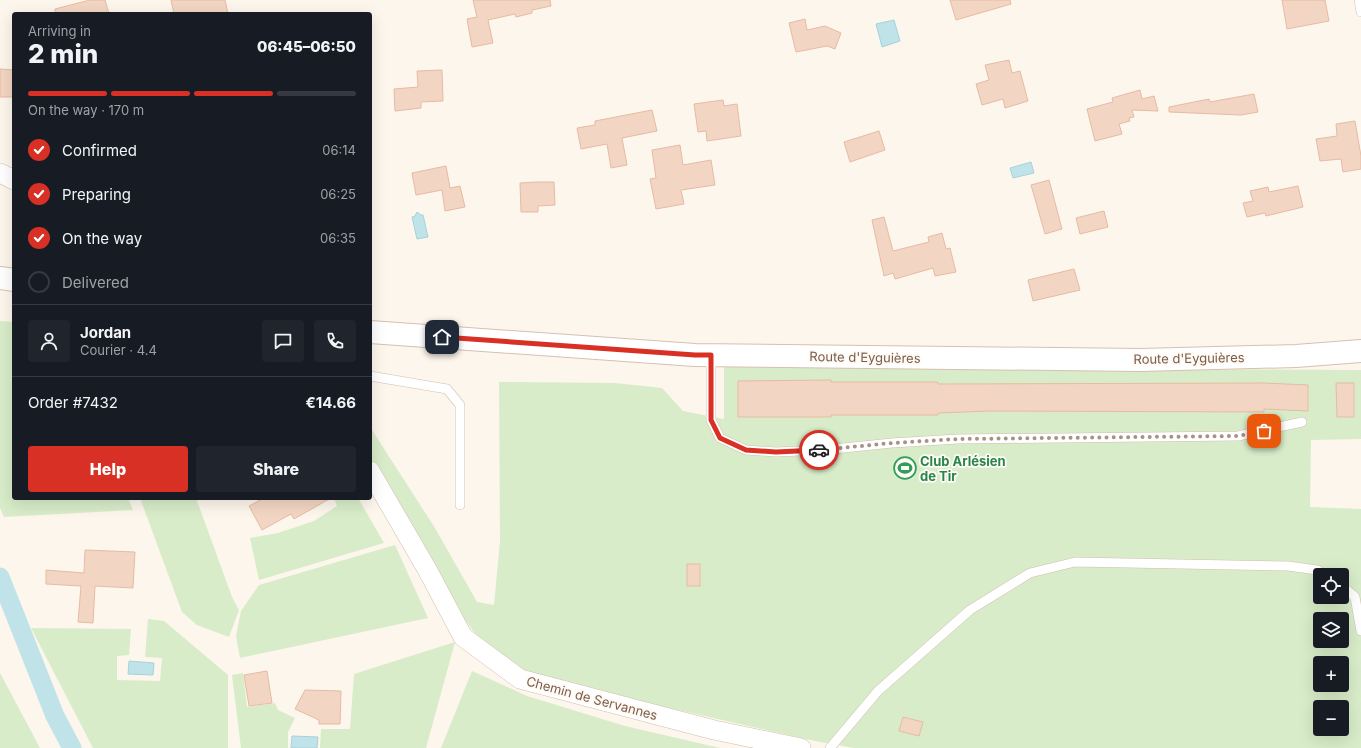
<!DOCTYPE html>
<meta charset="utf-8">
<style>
:root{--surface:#171b24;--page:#20242c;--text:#f1f3f6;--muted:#9ea1a6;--line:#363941;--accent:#d93025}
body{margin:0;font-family:Inter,sans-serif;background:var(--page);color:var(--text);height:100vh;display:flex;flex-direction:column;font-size:15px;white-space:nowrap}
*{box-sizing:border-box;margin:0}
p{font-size:13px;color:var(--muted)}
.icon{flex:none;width:22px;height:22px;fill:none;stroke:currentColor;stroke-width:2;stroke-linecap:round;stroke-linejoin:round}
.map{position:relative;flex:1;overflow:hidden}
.details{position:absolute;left:12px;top:12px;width:360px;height:488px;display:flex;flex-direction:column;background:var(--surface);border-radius:4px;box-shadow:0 4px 16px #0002}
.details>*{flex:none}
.fabs{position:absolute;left:1313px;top:568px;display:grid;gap:8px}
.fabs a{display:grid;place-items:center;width:36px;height:36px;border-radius:4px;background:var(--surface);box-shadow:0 4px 16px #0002;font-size:20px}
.pin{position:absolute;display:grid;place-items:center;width:34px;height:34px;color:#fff;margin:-17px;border-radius:8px;box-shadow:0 2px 6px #0006}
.courier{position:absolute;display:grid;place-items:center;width:40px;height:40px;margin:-20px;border:3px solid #d93025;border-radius:50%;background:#fff;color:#222;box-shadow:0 1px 5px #0007}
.head em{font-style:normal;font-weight:800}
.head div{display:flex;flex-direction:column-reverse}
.head{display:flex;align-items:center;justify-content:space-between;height:68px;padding:0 16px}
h1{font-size:26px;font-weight:800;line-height:30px}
.bar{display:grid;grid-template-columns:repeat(4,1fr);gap:6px 4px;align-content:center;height:48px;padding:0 16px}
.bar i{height:5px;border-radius:3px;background:var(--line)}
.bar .current{background:var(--accent)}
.bar p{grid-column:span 4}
.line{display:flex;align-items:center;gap:10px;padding:0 16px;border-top:1px solid var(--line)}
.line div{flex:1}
.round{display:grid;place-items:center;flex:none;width:42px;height:42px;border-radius:4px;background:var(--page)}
ol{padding:0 16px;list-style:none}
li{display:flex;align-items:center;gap:12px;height:44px}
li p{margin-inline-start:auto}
li .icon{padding:4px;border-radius:50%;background:var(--accent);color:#fff;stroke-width:4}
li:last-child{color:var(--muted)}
li i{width:22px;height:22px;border:2px solid var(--line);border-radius:50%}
.cta{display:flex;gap:8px;margin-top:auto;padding:8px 16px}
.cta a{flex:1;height:46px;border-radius:4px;background:var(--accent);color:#fff;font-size:16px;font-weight:800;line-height:46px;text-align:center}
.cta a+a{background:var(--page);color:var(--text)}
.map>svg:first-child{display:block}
.green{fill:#d8ecc9;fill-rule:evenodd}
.water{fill:#bfe3e8;stroke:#a5d3da}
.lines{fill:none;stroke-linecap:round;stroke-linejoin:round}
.canal{stroke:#bfe3e8;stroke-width:19}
.building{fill:#f3d5c3;stroke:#e6bba3}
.service-casing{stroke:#d1beb0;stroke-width:10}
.minor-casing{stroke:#d1beb0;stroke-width:20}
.secondary-casing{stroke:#d6c0b0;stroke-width:24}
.service{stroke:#fff;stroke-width:9}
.minor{stroke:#fff;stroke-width:19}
.secondary{stroke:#fff;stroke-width:22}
.done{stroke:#a89285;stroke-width:4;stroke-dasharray:0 7.2}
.route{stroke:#d93025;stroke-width:5}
.labels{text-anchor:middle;stroke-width:3.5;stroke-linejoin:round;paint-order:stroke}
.street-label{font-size:13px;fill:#7a5c4d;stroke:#fffaf3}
.leisure-label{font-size:13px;font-weight:bold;fill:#27864d;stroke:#fffaf3;text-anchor:start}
</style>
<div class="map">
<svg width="1361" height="748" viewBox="0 0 1361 748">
<rect width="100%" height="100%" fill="#fdf6ec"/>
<g class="green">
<polygon points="0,321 14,322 14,498 128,498 133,510 4,517 0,508"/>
<path d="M724,367L1361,370V439L1311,440L1310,507L1361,509V748H854L815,741L656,705L519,670L477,636L453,604L370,458V427L435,528L477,602L494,605L500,541L499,382L615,383L662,388L683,411L724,419ZM1320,575H1342V597H1320ZM1320,619H1342V641H1320ZM1320,663H1342V685H1320ZM1320,707H1342V729H1320Z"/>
<polygon points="140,498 196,498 232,597 239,610 229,637 197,625 182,612"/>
<polygon points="334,498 358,498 384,543 259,580 250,538 278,533 314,521 337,506"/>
<polygon points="395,545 428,618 240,658 236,636 241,611 259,585"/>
<polygon points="148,619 164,621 228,675 228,748 93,748 31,628 131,629 129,655 117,656 117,680 160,681 162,658 145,657"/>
<polygon points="455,642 426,748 320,748 321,729 350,729 354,674"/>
<polygon points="472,671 527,696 625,726 720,748 441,748"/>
<polygon points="0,673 40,748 0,748"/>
<polygon points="243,673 247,707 275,703 278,710 295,718 288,732 288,748 241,748 232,675"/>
</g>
<g class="water">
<polygon points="894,20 900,41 882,47 876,24"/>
<polygon points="1031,162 1034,173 1013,178 1010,168"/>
<polygon points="417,212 421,215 423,215 428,237 417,239 412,217 415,216"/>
<polygon points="129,661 154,663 153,675 128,674"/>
<polygon points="292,736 318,737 317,748 291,748"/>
</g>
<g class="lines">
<polyline class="canal" points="0,577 55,716 72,748"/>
</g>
<g class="building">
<polygon points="90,0 105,0 109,14 55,14 55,9"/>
<polygon points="171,0 225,0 228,14 174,14"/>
<polygon points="473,0 550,0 551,6 532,10 532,13 516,17 515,14 488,20 493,43 472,47 467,19 477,17"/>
<polygon points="950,0 1010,0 1011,4 956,20"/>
<polygon points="1282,0 1325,0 1329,21 1287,29"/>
<polygon points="805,19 807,30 825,26 841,33 835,49 827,46 796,52 789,23"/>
<polygon points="1009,60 1012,73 1020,71 1028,101 1005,108 1003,99 982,105 976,84 989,80 985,65"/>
<polygon points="0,69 14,70 14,97 0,97"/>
<polygon points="442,70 443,101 421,102 421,108 395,111 394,89 418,87 417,71"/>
<polygon points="1140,90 1142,99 1154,96 1158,111 1132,110 1134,117 1129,118 1130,121 1119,124 1122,134 1095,141 1087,109 1113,102 1112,98"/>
<polygon points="1254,94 1258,112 1241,115 1169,112 1169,107 1209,99 1210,102"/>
<polygon points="723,100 724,106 737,104 741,136 707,141 706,131 698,132 694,104"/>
<polygon points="652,110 657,131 622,138 627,165 611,168 607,144 581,149 577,128 595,125 595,121"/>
<polygon points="1355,121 1361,156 1361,169 1343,172 1341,159 1320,161 1316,139 1337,136 1336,124"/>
<polygon points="879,131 885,150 850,162 844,142"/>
<polygon points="680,145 683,165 711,160 715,185 681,190 684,204 656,209 650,179 656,178 652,150"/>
<polygon points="446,166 450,188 460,186 465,207 445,211 442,190 416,195 412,173"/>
<polygon points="1049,180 1062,229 1045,234 1031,185"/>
<polygon points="537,182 554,182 555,205 538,206 538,212 521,212 520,183"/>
<polygon points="1298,186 1303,207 1266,216 1265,213 1247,217 1243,203 1253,201 1250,191 1268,187 1269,192"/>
<polygon points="1104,211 1108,227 1080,234 1076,218"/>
<polygon points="884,217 893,251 929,242 928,237 942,233 946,249 950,248 956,272 935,276 933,268 895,279 893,273 884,276 872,220"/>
<polygon points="1074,269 1080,290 1033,301 1028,280"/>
<polygon points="831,380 831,382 938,382 938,384 1264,383 1308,385 1308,411 1264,409 1264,412 990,411 938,413 938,415 831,415 831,417 738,417 738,381"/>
<polygon points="1336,383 1354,383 1354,417 1337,417"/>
<polygon points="264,498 331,498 294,519 291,514 262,530 249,506"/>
<polygon points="85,550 135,552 133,588 95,586 93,623 78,622 81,586 46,584 46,570 84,573"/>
<rect x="687" y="564" width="13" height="22"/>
<polygon points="267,671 272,703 249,706 244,675"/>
<polygon points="305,690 341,691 340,724 319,724 319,720 295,709"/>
<polygon points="903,717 923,722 919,736 899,731"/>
</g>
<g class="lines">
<g class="service-casing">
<g id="service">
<polyline points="1359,0 1361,12"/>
<polyline points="711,355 711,420 720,438 746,450 776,452 824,450 892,443 958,439 1238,436 1302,422"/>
<polyline points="370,376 447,389 460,405 460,505"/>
<polyline points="1342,586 1355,597 1361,631"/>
<polyline points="830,748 878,691 970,610 1030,573 1075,562 1288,566 1317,570 1326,575"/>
</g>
</g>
<g class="minor-casing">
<g id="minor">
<polyline points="0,173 14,180"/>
<polyline points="370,471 428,571 463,637 520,679 714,730 801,748"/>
</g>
</g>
<g class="secondary-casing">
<g id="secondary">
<polyline points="0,278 14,280"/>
<polyline points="370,332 695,355 1140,360 1296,356 1361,351"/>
</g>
</g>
<use href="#service" class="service"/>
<use href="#minor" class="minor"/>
<use href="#secondary" class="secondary"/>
</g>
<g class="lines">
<polyline class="done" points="819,450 892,443 958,439 1238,436 1264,431"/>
<polyline class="route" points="442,337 695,355 711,355 711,420 720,438 746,450 776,452 819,450"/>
</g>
<defs>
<g id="stadium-ring" transform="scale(1.15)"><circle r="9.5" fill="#fffaf3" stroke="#2e9e5b" stroke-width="1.5"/><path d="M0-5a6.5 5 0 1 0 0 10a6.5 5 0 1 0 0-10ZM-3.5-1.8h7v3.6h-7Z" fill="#2e9e5b"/></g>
</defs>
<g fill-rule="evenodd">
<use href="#stadium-ring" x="905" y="468"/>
</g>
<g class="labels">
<g class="street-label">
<text transform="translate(865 357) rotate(1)" y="5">Route d'Eyguières</text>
<text transform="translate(1189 358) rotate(-1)" y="5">Route d'Eyguières</text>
<text transform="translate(592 698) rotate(15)" y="5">Chemin de Servannes</text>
</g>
<g class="leisure-label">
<text x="920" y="466">Club Arlésien<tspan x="920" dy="15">de Tir</tspan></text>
</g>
</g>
</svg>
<div class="fabs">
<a><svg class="icon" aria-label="locate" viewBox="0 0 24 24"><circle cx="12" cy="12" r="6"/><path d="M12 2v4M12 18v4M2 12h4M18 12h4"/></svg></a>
<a><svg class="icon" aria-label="layers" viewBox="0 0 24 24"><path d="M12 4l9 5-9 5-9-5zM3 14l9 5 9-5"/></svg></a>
<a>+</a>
<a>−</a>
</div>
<div class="pin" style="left:1264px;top:431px;background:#ea580c"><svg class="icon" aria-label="bag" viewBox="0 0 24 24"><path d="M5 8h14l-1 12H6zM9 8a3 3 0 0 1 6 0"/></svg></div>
<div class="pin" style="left:442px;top:337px;background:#1f2937"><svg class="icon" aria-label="home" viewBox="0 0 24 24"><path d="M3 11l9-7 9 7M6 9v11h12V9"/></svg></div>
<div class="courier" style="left:819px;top:450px"><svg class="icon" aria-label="car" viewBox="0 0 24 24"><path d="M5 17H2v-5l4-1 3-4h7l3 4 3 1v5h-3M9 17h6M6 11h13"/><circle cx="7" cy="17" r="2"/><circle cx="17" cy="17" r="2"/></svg></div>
<section class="details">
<div class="head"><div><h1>2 min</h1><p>Arriving in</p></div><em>06:45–06:50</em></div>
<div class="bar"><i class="current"></i><i class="current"></i><i class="current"></i><i></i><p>On the way · 170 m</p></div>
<ol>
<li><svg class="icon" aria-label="check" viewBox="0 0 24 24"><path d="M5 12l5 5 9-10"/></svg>Confirmed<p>06:14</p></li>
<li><svg class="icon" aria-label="check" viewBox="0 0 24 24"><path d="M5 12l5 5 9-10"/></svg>Preparing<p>06:25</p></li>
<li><svg class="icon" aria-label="check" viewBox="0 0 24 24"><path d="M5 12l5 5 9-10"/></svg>On the way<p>06:35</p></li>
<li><i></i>Delivered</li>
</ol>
<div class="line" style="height:72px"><a class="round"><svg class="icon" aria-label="person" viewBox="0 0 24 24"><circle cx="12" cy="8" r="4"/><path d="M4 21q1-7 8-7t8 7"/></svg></a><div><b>Jordan</b><p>Courier · 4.4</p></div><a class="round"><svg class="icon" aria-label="chat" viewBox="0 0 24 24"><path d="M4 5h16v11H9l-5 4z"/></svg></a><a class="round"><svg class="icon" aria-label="phone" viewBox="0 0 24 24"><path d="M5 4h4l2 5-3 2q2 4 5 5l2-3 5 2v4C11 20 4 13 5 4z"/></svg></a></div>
<div class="line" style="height:52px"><div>Order #7432</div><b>€14.66</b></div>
<div class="cta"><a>Help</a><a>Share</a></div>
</section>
</div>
